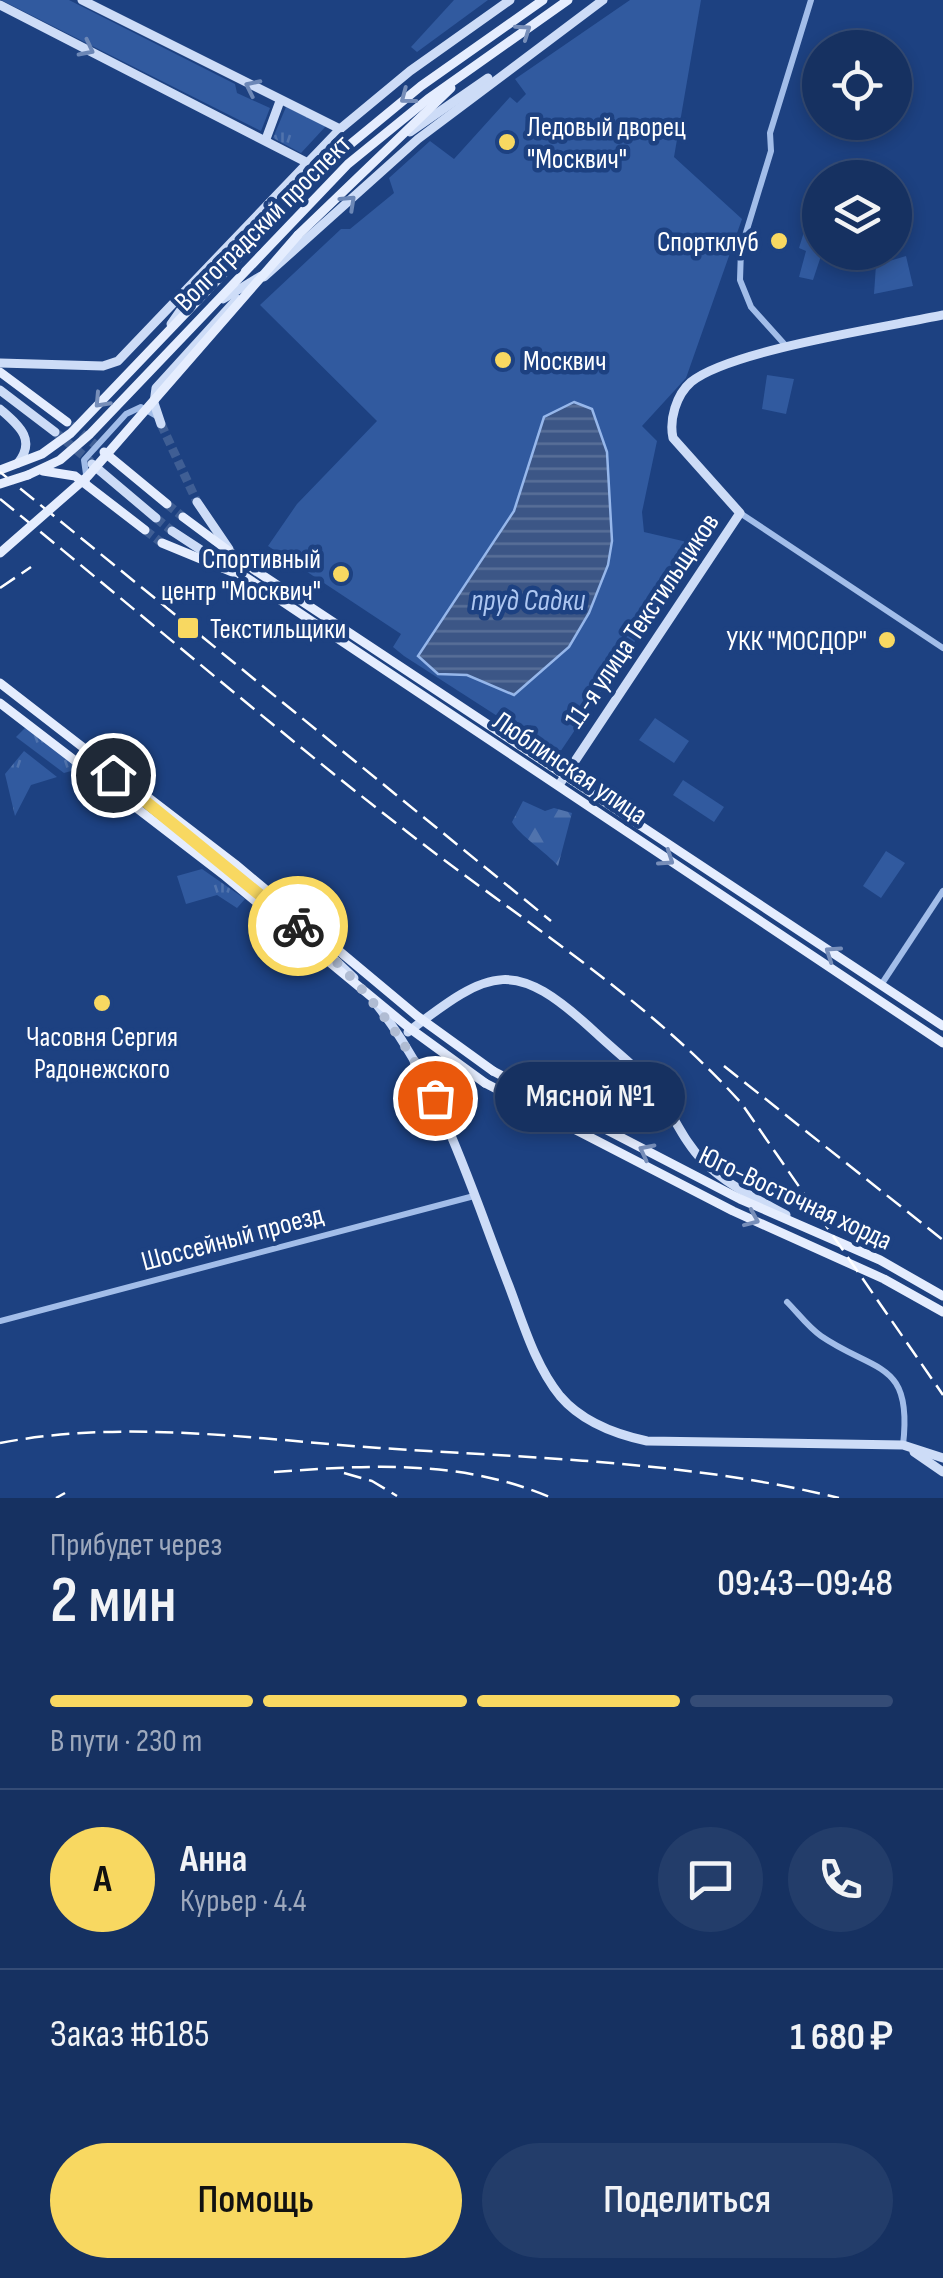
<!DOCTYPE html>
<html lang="ru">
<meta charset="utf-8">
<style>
:root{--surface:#163161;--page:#233d6a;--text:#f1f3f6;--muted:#9ea9bd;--line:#354c76;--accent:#f8d861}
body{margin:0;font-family:"Sofia Sans Condensed",sans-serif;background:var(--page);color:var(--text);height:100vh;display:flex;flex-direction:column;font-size:38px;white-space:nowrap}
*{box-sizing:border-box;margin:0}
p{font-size:32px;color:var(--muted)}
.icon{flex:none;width:55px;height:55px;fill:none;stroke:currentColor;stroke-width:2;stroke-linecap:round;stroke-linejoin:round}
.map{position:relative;height:1498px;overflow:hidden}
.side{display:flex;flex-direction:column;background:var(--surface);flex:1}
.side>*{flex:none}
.tools{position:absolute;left:802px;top:30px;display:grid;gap:20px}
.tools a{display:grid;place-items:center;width:110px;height:110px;border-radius:50%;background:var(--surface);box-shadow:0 5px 15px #0003,0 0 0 2px var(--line);font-size:50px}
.pin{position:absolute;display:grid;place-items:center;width:85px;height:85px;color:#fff;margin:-42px;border:5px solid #fff;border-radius:50%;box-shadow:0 2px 10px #0007}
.courier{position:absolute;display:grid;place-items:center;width:100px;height:100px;margin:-50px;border:8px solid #f8d861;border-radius:50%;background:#fff;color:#222;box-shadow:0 2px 12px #0007}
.bubble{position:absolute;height:70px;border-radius:35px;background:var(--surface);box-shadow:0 5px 15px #0003,0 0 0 2px var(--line);font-size:32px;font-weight:600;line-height:70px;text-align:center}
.overview em{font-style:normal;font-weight:600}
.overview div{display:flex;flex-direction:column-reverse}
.overview{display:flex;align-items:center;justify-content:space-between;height:170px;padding:0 50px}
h1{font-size:65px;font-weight:600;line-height:75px}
.bar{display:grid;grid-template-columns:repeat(4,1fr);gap:15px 10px;align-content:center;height:120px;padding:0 50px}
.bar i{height:12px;border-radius:8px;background:var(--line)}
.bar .active{background:var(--accent)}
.bar p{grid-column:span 4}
.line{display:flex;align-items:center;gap:25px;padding:0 50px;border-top:2px solid var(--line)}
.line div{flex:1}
.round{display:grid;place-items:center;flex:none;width:105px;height:105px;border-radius:52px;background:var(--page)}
.primary-button{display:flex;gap:20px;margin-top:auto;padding:20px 50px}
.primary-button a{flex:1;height:115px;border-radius:60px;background:var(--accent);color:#111;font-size:40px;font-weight:600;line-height:115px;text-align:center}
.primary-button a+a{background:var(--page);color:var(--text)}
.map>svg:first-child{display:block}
.grass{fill:url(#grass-tufts)}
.forest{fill:url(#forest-firs)}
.park{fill:#315a9f}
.water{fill:url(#water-rules);stroke:#96b7eb;stroke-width:2.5}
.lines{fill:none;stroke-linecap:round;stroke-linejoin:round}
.secondary-tunnel{stroke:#3f5e94;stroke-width:9;stroke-dasharray:9 4.5;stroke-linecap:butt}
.primary-tunnel{stroke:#3f5e94;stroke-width:9;stroke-dasharray:9 4.5;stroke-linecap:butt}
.street{stroke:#a2bde9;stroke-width:6}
.secondary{stroke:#cddcf7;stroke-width:9}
.primary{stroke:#e5edfe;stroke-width:9}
.rail{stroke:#fff;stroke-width:2.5;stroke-dasharray:18 8;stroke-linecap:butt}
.primary-bridge{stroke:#e5edfe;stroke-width:9}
.oneway{stroke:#778eb9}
.oneway2{stroke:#6c87b6}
.done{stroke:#b0bcd3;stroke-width:10;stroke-dasharray:0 18}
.route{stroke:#f8d861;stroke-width:12}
.poi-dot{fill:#f8d861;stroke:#1d4181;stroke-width:4}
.labels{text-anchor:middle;stroke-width:9;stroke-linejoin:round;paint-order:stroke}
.poi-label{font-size:28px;fill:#fff;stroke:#1d4181;text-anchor:start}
.street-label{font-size:28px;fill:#fff;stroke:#1d4181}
.water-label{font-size:30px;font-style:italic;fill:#aec7f1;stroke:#1d4181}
</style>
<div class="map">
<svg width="943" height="1498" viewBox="0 0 943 1498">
<defs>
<pattern id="grass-tufts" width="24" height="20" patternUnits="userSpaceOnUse" patternTransform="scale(2.5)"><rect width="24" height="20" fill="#315a9f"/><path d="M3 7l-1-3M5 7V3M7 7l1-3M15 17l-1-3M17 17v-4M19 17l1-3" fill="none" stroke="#5073ad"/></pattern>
<pattern id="forest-firs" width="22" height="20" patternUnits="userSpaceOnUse" patternTransform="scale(2.5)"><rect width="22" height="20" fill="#315a9f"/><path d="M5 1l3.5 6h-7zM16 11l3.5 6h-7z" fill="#5073ad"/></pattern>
<pattern id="water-rules" width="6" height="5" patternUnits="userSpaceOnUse" patternTransform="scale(2.5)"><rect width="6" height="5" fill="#3c5686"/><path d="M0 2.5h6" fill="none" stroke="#596f98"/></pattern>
</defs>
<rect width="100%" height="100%" fill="#1d4181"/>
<g class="grass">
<polygon points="286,107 326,126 301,153 273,138"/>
<polygon points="26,727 77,767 78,769 64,773 16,737"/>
<polygon points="24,751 57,777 31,785 15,816 5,774"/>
<polygon points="202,869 245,899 237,908 217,895 186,904 177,876"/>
</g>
<path class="forest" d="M523,801L545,811L554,808L572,813L558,866C547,853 518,834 512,822Z"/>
<g class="park">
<polygon points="1,0 69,0 235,84 237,93 270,108 261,131"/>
<polygon points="454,0 488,0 417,52 411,47"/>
<polygon points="630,0 701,0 674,157 742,219 686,378 642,426 657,441 642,512 644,532 700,545 558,755 404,656 393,647 401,634 268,546 297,504 377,421 260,305 341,229 350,229 394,193 389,178 430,141 454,159 510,97 517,103 526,94 515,79"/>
<polygon points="808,219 820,223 822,253 813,280 799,277 806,251 799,248"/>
<polygon points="906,256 913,286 874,294 876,265"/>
<polygon points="767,375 794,379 786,414 762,409"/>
<polygon points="655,718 689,741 674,763 639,740"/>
<polygon points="683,780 724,807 714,822 673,795"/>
<polygon points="886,851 905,863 881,898 863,886"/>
</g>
<polygon class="water" points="574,402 592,409 607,452 612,541 608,565 589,613 569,647 514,695 467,675 438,674 418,656 514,511 544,417"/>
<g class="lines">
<g class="secondary-tunnel">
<polyline points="161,424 197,502"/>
<polyline points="55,432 91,462"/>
<polyline points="156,518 172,531"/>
</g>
<g class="primary-tunnel">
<polyline points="71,425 104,452"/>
<polyline points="167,504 183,517"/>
<polyline points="145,530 162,543"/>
</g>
<g class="street">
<polyline points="787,347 751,307 740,280 741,249 771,151 770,133 811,0"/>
<polyline points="87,481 84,460 126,414 141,407 158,417"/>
<polyline points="740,513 943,648"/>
<polyline points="881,985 943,891"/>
<path d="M787,1302C798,1313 808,1327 821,1336C875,1373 913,1360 903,1445"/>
<polyline points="0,1321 474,1196"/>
</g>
<g class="secondary">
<polyline points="82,0 340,129"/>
<polyline points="0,5 306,162"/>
<polyline points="410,132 488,78"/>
<polyline points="266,139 280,101"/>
<polyline points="264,277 418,139 603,0"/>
<polyline points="223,299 261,276"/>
<polyline points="171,324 208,271"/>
<polyline points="0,363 103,366 118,361 340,129 410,71 510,0"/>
<polyline points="0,390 55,432"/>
<path d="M0,409C18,425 37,439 18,463"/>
<polyline points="161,424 154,403 156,388 237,299"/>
<polyline points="92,464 156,518"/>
<polyline points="197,502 229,549"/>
<polyline points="172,531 224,565"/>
<path d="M559,785L740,513L673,438C669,420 676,395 691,382C730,350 887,327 943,315"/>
<polyline points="137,794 297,924 354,978"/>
<path d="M377,1005C442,1088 471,1189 509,1286C523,1323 535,1365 560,1396C582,1422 614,1434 647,1441L903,1445L943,1458"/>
<path d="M408,1032C492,967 514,957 596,1033C616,1052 640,1069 656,1091C673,1113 683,1141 703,1161C725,1184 757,1199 786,1215"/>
<path d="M580,1113C612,1123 650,1110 632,1069"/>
<polyline points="914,1452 943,1472"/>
</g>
<g class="primary">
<polyline points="298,235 451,88"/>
<polyline points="0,372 67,422"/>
<polyline points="104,452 167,504"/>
<polyline points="0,470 42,454 71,433 336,156 421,86 543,0"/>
<polyline points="43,471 75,476 145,530"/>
<polyline points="28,475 60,460 90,434 348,164 428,99 568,0"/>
<polyline points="183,517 253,569 943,1026"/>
<polyline points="162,543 247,578 943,1043"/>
<polyline points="0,683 98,759"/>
<polyline points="493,1071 740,1199 880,1260 943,1296"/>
<polyline points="485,1083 733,1211 884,1279 943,1312"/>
</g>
<g class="rail">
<polyline points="0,472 551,921"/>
<path d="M0,499C136,609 268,724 406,831C519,919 646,997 742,1104L943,1395"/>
<polyline points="0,588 31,567"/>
<polyline points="724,1066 943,1240"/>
<path d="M0,1443C125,1419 253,1439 379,1448C532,1458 689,1461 839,1498"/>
<path d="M274,1472C369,1465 462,1459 552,1498"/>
<polyline points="344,1473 372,1481 397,1496"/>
<polyline points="56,1498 65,1493"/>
</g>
<g class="primary-bridge">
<polyline points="0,484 28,475"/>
<polyline points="0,553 88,476 298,235"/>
<polyline points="0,703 225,876 408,1027 485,1083"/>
<polyline points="98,759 235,864 417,1016 493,1071"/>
</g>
</g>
<defs><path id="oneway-chevron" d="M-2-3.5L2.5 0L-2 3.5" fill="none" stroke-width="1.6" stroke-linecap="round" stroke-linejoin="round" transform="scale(2.5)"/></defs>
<g class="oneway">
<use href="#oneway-chevron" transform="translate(524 31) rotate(-35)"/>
<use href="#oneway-chevron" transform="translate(407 97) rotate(143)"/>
<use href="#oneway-chevron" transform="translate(101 401) rotate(133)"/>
<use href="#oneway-chevron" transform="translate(667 859) rotate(34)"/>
<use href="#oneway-chevron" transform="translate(832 953) rotate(-146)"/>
<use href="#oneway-chevron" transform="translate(646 1151) rotate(-153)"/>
<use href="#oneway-chevron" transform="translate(752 1219) rotate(23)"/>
</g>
<g class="oneway2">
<use href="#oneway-chevron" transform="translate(87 49) rotate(27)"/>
<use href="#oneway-chevron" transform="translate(252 87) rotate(-154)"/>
<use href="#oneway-chevron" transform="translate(349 202) rotate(-43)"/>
</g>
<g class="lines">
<path class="done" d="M298,926C356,976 400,1030 435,1098"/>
<polyline class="route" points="113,775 298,926"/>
</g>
<g class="poi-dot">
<circle cx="507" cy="142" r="10"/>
<circle cx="779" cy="241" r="10"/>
<circle cx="503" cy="360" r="10"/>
<circle cx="341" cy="574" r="10"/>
<rect x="176" y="616" width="24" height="24" rx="5"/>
<circle cx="887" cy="640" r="10"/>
<circle cx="102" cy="1003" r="10"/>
</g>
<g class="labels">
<g class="poi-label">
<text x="527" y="136">Ледовый дворец<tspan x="527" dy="32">"Москвич"</tspan></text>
<text x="759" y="251" text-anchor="end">Спортклуб</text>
<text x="523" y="370">Москвич</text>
<text x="321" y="568" text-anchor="end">Спортивный<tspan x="321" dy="32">центр "Москвич"</tspan></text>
<text x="210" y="638">Текстильщики</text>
<text x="867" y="650" text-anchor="end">УКК "МОСДОР"</text>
<text x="102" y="1046" text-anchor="middle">Часовня Сергия<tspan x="102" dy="32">Радонежского</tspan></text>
</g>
<g class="street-label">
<text transform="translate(262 222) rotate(-45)" y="10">Волгоградский проспект</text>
<text transform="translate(641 620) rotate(-56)" y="10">11-я улица Текстильщиков</text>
<text transform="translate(571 767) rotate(34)" y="10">Люблинская улица</text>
<text transform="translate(796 1197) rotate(25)" y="10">Юго-Восточная хорда</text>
<text transform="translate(232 1237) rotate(-15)" y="10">Шоссейный проезд</text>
</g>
<g class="water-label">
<text x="528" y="610">пруд Садки</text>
</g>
</g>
</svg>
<div class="tools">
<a><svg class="icon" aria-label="locate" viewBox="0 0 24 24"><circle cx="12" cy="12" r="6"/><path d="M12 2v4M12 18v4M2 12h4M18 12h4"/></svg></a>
<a><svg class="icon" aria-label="layers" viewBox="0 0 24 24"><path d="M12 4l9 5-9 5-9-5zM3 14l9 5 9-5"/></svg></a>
</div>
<div class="pin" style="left:435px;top:1098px;background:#ea580c"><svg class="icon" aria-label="bag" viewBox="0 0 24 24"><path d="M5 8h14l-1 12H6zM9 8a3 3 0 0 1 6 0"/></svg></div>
<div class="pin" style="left:113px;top:775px;background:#1f2937"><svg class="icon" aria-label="home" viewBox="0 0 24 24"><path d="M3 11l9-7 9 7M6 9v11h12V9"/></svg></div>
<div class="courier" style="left:298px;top:926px"><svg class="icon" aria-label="bike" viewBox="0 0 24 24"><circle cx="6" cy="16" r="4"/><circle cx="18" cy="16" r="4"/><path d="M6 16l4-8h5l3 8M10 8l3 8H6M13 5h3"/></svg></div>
<div class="bubble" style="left:495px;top:1062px;width:190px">Мясной №1</div>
</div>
<section class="side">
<div class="overview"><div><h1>2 мин</h1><p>Прибудет через</p></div><em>09:43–09:48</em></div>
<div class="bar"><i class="active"></i><i class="active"></i><i class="active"></i><i></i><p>В пути · 230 m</p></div>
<div class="line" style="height:180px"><b class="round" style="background:var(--accent);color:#111">А</b><div><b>Анна</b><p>Курьер · 4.4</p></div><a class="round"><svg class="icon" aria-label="chat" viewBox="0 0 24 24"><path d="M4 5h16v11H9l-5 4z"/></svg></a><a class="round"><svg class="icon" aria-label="phone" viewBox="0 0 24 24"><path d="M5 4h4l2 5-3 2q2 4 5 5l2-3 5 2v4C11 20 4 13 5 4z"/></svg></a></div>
<div class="line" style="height:130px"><div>Заказ #6185</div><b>1 680 ₽</b></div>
<div class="primary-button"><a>Помощь</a><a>Поделиться</a></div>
</section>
